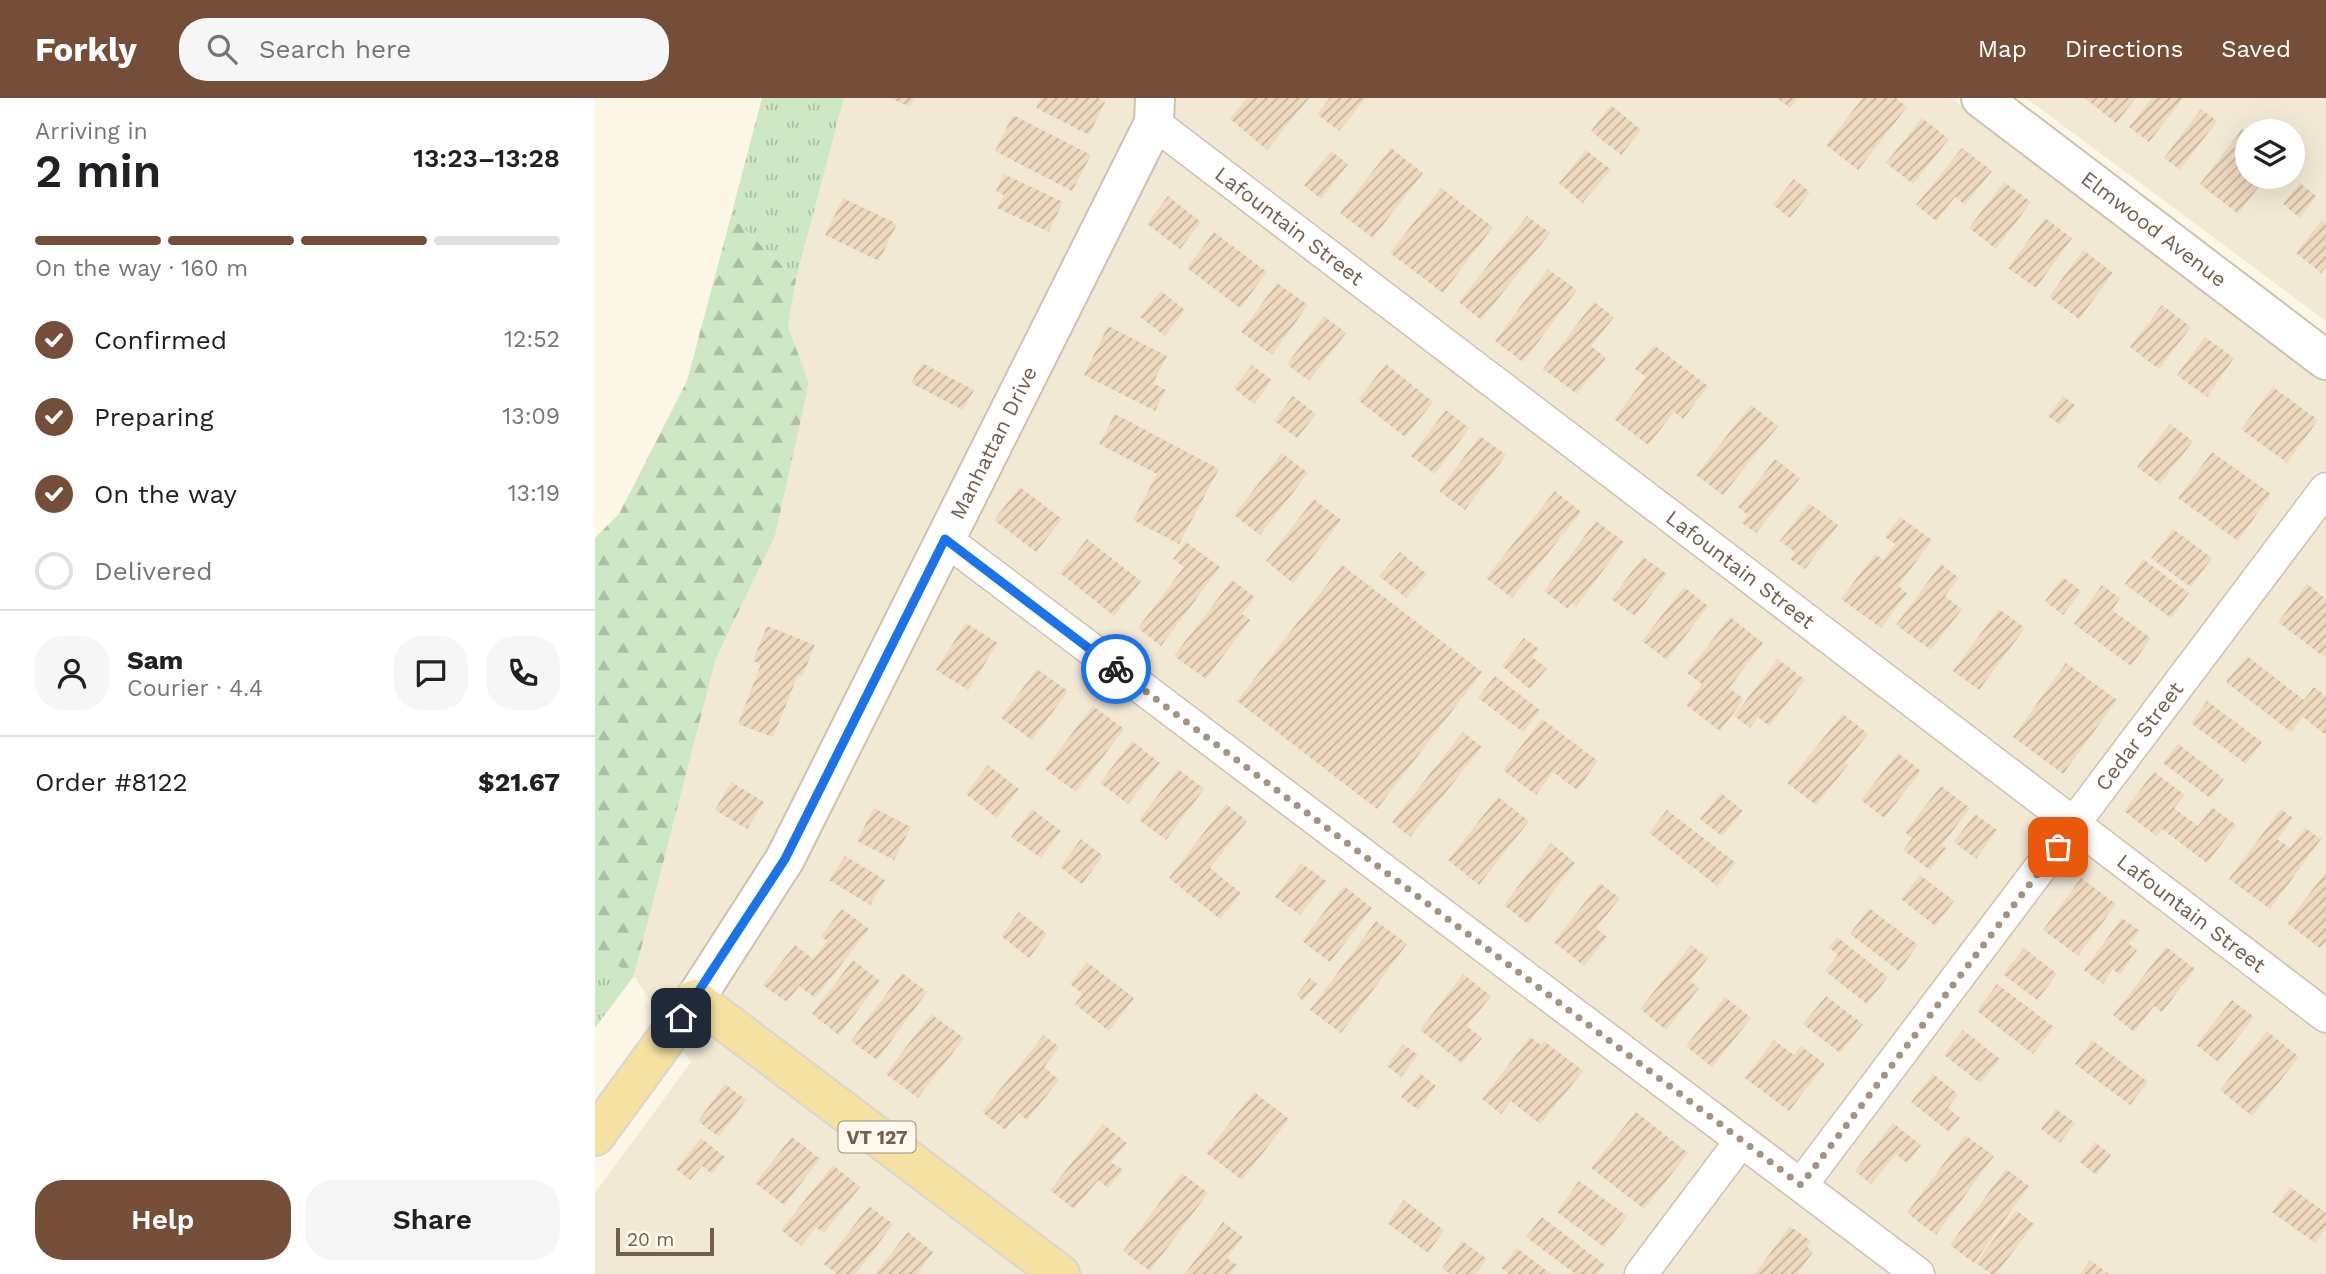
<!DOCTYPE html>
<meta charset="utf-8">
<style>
:root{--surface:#fff;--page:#f6f6f6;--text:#202124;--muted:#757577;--line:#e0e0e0;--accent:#754e39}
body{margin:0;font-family:"Work Sans",sans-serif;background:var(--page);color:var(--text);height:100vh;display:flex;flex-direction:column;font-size:26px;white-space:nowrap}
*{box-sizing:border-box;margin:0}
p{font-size:23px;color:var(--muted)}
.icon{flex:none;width:38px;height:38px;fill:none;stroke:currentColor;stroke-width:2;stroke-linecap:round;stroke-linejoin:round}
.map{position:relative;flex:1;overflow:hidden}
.sheet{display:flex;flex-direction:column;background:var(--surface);width:595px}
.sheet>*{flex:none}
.fabs{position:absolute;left:1640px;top:21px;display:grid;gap:14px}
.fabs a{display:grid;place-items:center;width:70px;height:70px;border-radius:50%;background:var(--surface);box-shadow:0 7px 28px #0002;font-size:35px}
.scale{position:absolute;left:21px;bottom:18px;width:98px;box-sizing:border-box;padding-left:7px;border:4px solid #725f4c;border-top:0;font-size:19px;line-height:24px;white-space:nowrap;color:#725f4c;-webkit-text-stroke:5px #fef9ec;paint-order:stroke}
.pin{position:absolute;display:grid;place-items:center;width:60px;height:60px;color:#fff;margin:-30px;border-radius:14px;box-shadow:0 4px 10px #0006}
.courier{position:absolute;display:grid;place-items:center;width:70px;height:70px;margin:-35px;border:5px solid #1a73e8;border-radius:50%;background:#fff;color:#222;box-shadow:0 2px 9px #0007}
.overview em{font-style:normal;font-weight:600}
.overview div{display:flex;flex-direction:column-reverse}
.overview{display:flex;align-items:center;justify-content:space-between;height:119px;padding:0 35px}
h1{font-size:46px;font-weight:600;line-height:52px}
.bar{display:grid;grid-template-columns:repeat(4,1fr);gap:10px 7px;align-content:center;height:84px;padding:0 35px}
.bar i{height:9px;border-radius:5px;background:var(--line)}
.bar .on{background:var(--accent)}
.bar p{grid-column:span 4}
.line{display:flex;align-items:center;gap:18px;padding:0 35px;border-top:2px solid var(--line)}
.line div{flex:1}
.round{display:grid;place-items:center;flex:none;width:74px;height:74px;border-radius:28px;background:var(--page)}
ol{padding:0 35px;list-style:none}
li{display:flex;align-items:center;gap:21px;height:77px}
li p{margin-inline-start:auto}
li .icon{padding:7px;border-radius:50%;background:var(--accent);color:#fff;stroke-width:4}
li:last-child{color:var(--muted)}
li i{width:38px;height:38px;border:4px solid var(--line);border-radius:50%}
.primary-button{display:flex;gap:14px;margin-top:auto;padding:14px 35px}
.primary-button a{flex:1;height:80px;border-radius:28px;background:var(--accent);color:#fff;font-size:28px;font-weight:600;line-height:80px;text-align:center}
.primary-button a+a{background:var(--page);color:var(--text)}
header{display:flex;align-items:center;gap:42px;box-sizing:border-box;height:98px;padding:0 35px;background:var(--accent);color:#fff}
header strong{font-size:33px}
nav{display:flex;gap:38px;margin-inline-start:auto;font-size:24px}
.search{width:490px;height:63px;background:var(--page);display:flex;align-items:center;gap:18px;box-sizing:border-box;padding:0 24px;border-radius:28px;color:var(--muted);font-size:26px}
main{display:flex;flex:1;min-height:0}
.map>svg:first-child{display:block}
.residential{fill:#f2e9d5;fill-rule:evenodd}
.grass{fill:url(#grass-tufts)}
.forest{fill:url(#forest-firs)}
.building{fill:url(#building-hatch)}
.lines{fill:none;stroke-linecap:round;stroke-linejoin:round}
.minor-casing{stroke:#cec1b0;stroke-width:35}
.tertiary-casing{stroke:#cec1b0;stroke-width:42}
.primary-casing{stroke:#dad5d0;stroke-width:42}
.minor{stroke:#fff;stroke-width:32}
.tertiary{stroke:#fff;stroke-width:38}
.primary{stroke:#f5e2a2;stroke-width:38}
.done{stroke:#a29482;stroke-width:7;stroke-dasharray:0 12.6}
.route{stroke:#1a73e8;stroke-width:9}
.labels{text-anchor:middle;stroke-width:6;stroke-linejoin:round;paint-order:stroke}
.shield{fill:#fef9ec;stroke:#9c8d7c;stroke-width:2}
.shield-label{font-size:19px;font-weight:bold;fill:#725f4c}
.street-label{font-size:21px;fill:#725f4c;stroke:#fef9ec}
</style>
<header>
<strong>Forkly</strong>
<div class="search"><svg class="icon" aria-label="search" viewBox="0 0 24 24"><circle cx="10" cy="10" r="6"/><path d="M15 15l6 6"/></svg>Search here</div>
<nav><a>Map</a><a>Directions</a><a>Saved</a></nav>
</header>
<main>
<section class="sheet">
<div class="overview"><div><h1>2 min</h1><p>Arriving in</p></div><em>13:23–13:28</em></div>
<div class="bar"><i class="on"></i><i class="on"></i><i class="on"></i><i></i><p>On the way · 160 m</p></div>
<ol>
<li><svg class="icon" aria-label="check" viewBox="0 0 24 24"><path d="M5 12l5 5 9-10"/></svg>Confirmed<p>12:52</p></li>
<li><svg class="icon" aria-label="check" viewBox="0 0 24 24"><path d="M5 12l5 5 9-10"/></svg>Preparing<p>13:09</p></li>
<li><svg class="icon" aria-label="check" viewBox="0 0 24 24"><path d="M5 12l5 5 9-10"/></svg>On the way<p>13:19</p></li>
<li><i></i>Delivered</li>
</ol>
<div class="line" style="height:126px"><a class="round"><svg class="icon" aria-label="person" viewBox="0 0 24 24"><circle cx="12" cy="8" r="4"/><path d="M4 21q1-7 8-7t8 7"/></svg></a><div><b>Sam</b><p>Courier · 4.4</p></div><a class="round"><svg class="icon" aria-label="chat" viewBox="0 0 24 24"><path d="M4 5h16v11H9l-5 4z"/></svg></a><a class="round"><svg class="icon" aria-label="phone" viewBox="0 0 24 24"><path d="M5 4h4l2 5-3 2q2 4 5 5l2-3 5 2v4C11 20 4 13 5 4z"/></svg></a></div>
<div class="line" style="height:91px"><div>Order #8122</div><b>$21.67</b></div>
<div class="primary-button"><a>Help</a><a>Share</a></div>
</section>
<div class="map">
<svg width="1731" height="1176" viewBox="0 0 1731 1176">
<defs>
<pattern id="grass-tufts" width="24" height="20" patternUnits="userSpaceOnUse" patternTransform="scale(1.75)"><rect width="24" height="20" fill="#cee8c5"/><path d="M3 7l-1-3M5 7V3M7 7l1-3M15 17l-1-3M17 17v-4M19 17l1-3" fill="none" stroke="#acbfa2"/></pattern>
<pattern id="forest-firs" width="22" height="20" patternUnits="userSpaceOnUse" patternTransform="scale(1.75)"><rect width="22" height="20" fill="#cee8c5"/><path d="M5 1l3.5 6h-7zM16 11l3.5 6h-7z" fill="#acbfa2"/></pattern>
<pattern id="building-hatch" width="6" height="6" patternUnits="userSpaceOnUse" patternTransform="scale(1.75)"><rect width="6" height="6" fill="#efd9bf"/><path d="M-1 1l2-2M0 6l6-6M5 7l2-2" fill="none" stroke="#c6b39d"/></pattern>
</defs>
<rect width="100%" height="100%" fill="#fbf6e6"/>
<g class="residential">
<polygon points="249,0 1356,0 1731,281 1731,1176 0,1176 0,1095 96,964 39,878 121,560 180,438 214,285 193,229 201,181"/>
<path d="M1431,0H1731V223ZM1652,33H1698V79H1652Z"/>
</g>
<g class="grass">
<polygon points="167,0 249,0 201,181 136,118"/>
<polygon points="0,853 39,878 0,930"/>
</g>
<polygon class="forest" points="136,118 201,181 193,229 214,285 180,438 121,560 39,878 0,853 0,440 24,416 92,283"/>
<g class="building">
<polygon points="295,0 319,0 315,9"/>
<polygon points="446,0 503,0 510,4 494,37 441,10"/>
<polygon points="652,0 714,0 672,52 635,21"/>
<polygon points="735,0 771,0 744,33 722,16"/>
<polygon points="1182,0 1203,0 1195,10"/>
<polygon points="1268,0 1301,0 1312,9 1263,72 1231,47"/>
<polygon points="1490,0 1541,0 1521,25"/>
<polygon points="1557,0 1588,0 1554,44 1534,29"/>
<polygon points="1016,7 1046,32 1026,57 996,33"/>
<polygon points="1606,11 1622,23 1585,72 1569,60"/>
<polygon points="418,17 496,57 477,93 400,53"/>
<polygon points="1327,20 1354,41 1318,86 1291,65"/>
<polygon points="1647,31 1652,35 1652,79 1671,79 1643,116 1605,86"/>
<polygon points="796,50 828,75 778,140 745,115"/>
<polygon points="1367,50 1397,73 1370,107 1360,99 1341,123 1321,107"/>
<polygon points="991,52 1016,72 987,105 964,85"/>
<polygon points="736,53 753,66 726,101 709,87"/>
<polygon points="409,76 468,104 454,134 402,110 409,97 401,93"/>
<polygon points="1199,81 1215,94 1195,120 1178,107"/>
<polygon points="1409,84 1436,104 1401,151 1374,130"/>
<polygon points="1705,85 1721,98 1705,120 1688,106"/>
<polygon points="846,90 898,129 848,195 795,155"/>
<polygon points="573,98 606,124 585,151 552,126"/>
<polygon points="248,100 302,126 284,163 230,137"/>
<polygon points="932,118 955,135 886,222 864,204"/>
<polygon points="1450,120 1477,140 1441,190 1413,170"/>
<polygon points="1727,122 1731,125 1731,169 1726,175 1701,155"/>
<polygon points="619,134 672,174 645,210 592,170"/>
<polygon points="1488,152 1518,175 1484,221 1454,199"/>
<polygon points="953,171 982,192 928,264 900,243"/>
<polygon points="682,185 713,207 677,257 646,234"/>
<polygon points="566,193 590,212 570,238 545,219"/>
<polygon points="999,204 1019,219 996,248 1011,260 982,296 948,271"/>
<polygon points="1567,207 1596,229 1564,271 1535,249"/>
<polygon points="729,218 751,235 714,283 692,266"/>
<polygon points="513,228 572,258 558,285 571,292 560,313 489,277"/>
<polygon points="1610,239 1639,260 1612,299 1582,277"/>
<polygon points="1059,247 1113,288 1088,321 1079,314 1053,347 1019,321 1051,279 1040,271"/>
<polygon points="327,265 379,292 368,312 316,285"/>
<polygon points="791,266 838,304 810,339 763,302"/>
<polygon points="657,267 677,282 659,306 639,290"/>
<polygon points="1678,289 1723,322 1692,365 1646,331"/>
<polygon points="698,298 721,316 702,340 679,323"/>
<polygon points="1468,298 1480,307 1465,327 1453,318"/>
<polygon points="1156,307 1183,328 1128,397 1101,377"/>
<polygon points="851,312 874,330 840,376 816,358"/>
<polygon points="520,316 624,371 584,446 538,422 562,376 504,346"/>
<polygon points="1575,326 1598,343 1565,386 1542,369"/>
<polygon points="885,338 911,357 870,412 844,393"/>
<polygon points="1617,354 1676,396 1643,443 1583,400"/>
<polygon points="687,355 713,375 665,437 639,417"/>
<polygon points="1180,361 1205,380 1161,435 1147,425 1153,417 1143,409"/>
<polygon points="425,389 467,421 441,454 399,422"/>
<polygon points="960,393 986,414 917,500 891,480"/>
<polygon points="719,401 746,422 698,485 671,463"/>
<polygon points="1214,405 1243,427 1210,471 1195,461 1200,454 1185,443"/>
<polygon points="1305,419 1337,442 1303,488 1312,495 1286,530 1246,501 1280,456 1288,462 1300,446 1290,439"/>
<polygon points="1001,423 1029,444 981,509 976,505 973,511 949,493"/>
<polygon points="1578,431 1617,460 1596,489 1556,460"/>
<polygon points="492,441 546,483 519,518 465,475"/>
<polygon points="591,444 625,469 566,548 543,530 589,469 578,461"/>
<polygon points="805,454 832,476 811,500 784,478"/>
<polygon points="1048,459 1072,476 1040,518 1016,501"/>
<polygon points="1548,461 1594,495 1576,520 1530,486"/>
<polygon points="1346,466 1364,480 1350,498 1367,511 1336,552 1301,527"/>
<polygon points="747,467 887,574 782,711 642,603"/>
<polygon points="1468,479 1486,493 1468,517 1450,503"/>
<polygon points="637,482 660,499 647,516 655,522 611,581 579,558"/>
<polygon points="1712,486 1731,501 1731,556 1729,559 1683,524"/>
<polygon points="1507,487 1525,500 1517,512 1556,540 1536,568 1479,526"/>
<polygon points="1089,489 1113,508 1072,562 1047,543"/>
<polygon points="1404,511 1430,530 1384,592 1358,573"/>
<polygon points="1135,519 1168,545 1134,590 1149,601 1125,633 1091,607 1107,586 1092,575"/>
<polygon points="371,525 403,545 373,592 341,572"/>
<polygon points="172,528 220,547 207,579 203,577 178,639 143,626 166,566 158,563"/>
<polygon points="929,540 944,551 937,559 952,570 935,591 907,568"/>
<polygon points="1652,558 1709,602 1719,589 1731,598 1731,637 1708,619 1696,634 1631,584"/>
<polygon points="1183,561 1210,582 1174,628 1163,619 1155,630 1139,618"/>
<polygon points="1471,565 1522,602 1468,676 1418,639"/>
<polygon points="442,571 473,593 437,642 406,620"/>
<polygon points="900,578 945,612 928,634 883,600"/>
<polygon points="1612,603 1667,644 1651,666 1596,625"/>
<polygon points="498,608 529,631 481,694 450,671"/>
<polygon points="1248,616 1273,636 1250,665 1253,667 1221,707 1192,685"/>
<polygon points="947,621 1003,663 982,692 958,674 941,697 908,672"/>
<polygon points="868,634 887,649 815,739 797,724"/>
<polygon points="537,643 565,665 533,706 505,685"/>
<polygon points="1583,646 1629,681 1615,700 1568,665"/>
<polygon points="1303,655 1326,673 1289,720 1266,702"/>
<polygon points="393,667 424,691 402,720 371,696"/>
<polygon points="583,671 609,691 571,742 544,722"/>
<polygon points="1559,674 1590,697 1579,710 1603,728 1617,709 1641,727 1612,765 1567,731 1561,738 1529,713"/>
<polygon points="136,684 169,704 152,731 120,712"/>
<polygon points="1346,688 1375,710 1347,747 1351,750 1335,772 1308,752 1317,740 1310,734"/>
<polygon points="1126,695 1148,713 1127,738 1105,721"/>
<polygon points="903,699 934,723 884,787 853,762"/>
<polygon points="631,706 652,723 615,770 646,795 625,821 574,780"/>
<polygon points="279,710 316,729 299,762 262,743"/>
<polygon points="437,711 466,733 446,760 416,739"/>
<polygon points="1686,711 1698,720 1682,741 1695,750 1710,730 1726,741 1675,811 1634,781"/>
<polygon points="1072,712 1141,765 1122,788 1054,735"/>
<polygon points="1380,716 1402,732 1381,761 1359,744"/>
<polygon points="486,741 508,758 487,786 465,769"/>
<polygon points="956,745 980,765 933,826 909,807"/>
<polygon points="250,758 290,782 275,807 234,782"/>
<polygon points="706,765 731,783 705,817 680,799"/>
<polygon points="1731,774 1731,843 1725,850 1692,825"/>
<polygon points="1325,777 1359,803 1340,828 1306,801"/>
<polygon points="1486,780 1521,806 1483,858 1448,832"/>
<polygon points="1005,785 1025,800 1001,830 1012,839 989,868 959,844"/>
<polygon points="749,788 777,810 735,864 707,843"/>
<polygon points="1274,810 1323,847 1304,873 1255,836"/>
<polygon points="247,811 274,831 220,900 204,888 192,904 168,887 200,847 218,861 232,843 226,838"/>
<polygon points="424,814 452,836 434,860 406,838"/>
<polygon points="1527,820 1545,833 1534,846 1542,852 1525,877 1518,871 1508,886 1489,872"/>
<polygon points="781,823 812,846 746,935 715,912"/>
<polygon points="1242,839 1293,879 1272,906 1230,873 1243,857 1234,849"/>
<polygon points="1096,847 1113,860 1095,883 1104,890 1071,932 1045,911"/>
<polygon points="1571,849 1600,871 1567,914 1559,908 1539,934 1518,917"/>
<polygon points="1429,850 1462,876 1442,902 1408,876"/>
<polygon points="258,862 285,883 244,937 217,916"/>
<polygon points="492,864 539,900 514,933 480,906 488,896 475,886"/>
<polygon points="307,875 332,894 282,962 256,943"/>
<polygon points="868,876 896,898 872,928 887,940 867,965 825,932"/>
<polygon points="715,880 722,886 708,903 701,897"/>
<polygon points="1402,886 1459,929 1438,956 1382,913"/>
<polygon points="1231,898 1268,926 1245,955 1208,926"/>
<polygon points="1130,899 1156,920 1117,969 1091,948"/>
<polygon points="1637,902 1659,919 1623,964 1601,947"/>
<polygon points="336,916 369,940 323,1000 291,976"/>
<polygon points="1368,932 1405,961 1385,985 1349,957"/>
<polygon points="1672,933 1704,959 1657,1018 1625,992"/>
<polygon points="449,937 464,949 449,969 464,982 432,1022 424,1015 410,1032 387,1014"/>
<polygon points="935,939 946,947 949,943 988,973 945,1026 916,1003 906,1016 887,1001"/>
<polygon points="1179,942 1199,957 1206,948 1230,966 1194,1013 1150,980"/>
<polygon points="1497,942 1553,984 1535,1007 1480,966"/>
<polygon points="808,946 823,957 806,979 792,968"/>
<polygon points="825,975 841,988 823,1012 806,999"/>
<polygon points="1338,976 1363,996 1353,1010 1365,1020 1354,1034 1316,1004"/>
<polygon points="130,986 151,1002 124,1039 103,1023"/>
<polygon points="659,994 694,1021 647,1082 611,1055"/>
<polygon points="1461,1011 1480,1025 1465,1045 1446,1031"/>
<polygon points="1041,1014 1093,1055 1049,1111 996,1070"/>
<polygon points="1298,1025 1326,1047 1312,1065 1301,1056 1276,1086 1260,1073"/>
<polygon points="508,1026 532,1045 516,1064 528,1072 513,1090 503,1082 479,1111 455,1092"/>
<polygon points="1370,1037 1399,1058 1341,1137 1312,1115"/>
<polygon points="197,1039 225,1061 189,1107 160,1085"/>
<polygon points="106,1040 130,1059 117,1076 107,1068 95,1082 81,1071"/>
<polygon points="1500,1044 1516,1057 1501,1077 1485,1064"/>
<polygon points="238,1067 265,1089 229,1135 221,1129 206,1148 186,1132"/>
<polygon points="1411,1071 1434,1088 1379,1165 1355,1147"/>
<polygon points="587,1075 613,1095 555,1173 528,1153"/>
<polygon points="984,1083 1032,1118 1009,1149 962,1114"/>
<polygon points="1695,1089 1731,1115 1731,1130 1720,1145 1677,1114"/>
<polygon points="809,1102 849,1132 833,1155 792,1125"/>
<polygon points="274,1108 298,1126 261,1176 242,1176 229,1166"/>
<polygon points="1421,1112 1439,1126 1401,1176 1396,1176 1381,1165"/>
<polygon points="947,1119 1010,1167 1002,1176 980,1176 931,1139"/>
<polygon points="628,1124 648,1139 632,1160 642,1167 636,1176 590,1176"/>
<polygon points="1195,1128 1216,1143 1212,1149 1218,1154 1202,1176 1160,1176"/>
<polygon points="313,1134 338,1154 322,1176 280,1176"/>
<polygon points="867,1143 892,1161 881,1176 855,1176 847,1170"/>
<polygon points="922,1150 956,1176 914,1176 906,1170"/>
<polygon points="1495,1162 1514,1176 1485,1176"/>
</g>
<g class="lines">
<g class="minor-casing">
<g id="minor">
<path id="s1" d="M559,25L1731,918"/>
<polyline points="350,441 1323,1176"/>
<path id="s2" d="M1206,1087L1731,391"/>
<polyline points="1046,1176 1146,1043"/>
</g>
</g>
<g class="tertiary-casing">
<g id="tertiary">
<path id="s3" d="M1386,0L1731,262"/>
<path id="s4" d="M100,901L190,761L559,25L560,0"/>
</g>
</g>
<g class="primary-casing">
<polyline id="primary" points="0,1038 100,901 465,1176"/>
</g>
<use href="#minor" class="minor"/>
<use href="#tertiary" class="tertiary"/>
<use href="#primary" class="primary"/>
</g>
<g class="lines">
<polyline class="done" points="521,571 1206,1087 1463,749"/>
<polyline class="route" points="86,920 190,761 350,441 521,571"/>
</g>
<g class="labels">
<rect class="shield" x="243.5" y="1023.5" width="77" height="31" rx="5"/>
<g class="shield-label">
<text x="282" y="1046">VT 127</text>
</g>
<g class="street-label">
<text dy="7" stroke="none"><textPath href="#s1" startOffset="170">Lafountain Street</textPath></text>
<text dy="7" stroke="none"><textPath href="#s3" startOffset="217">Elmwood Avenue</textPath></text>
<text dy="7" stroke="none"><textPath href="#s4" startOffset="632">Manhattan Drive</textPath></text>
<text dy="7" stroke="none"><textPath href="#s1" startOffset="737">Lafountain Street</textPath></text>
<text dy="7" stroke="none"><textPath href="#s2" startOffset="562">Cedar Street</textPath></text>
<text dy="7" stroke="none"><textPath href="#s1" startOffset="1304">Lafountain Street</textPath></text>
</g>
</g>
</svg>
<div class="fabs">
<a><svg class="icon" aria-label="layers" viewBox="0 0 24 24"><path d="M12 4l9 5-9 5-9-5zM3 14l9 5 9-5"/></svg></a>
</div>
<div class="scale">20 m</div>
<div class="pin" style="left:1463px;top:749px;background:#ea580c"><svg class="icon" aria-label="bag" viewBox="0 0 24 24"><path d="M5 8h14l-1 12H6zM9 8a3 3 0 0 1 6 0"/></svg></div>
<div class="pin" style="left:86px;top:920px;background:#1f2937"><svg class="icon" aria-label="home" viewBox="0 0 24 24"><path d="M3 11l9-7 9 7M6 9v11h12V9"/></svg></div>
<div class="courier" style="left:521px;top:571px"><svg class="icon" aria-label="bike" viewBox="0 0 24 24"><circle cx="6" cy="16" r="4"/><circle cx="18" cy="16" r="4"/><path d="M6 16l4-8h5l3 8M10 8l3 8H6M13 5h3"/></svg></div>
</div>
</main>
